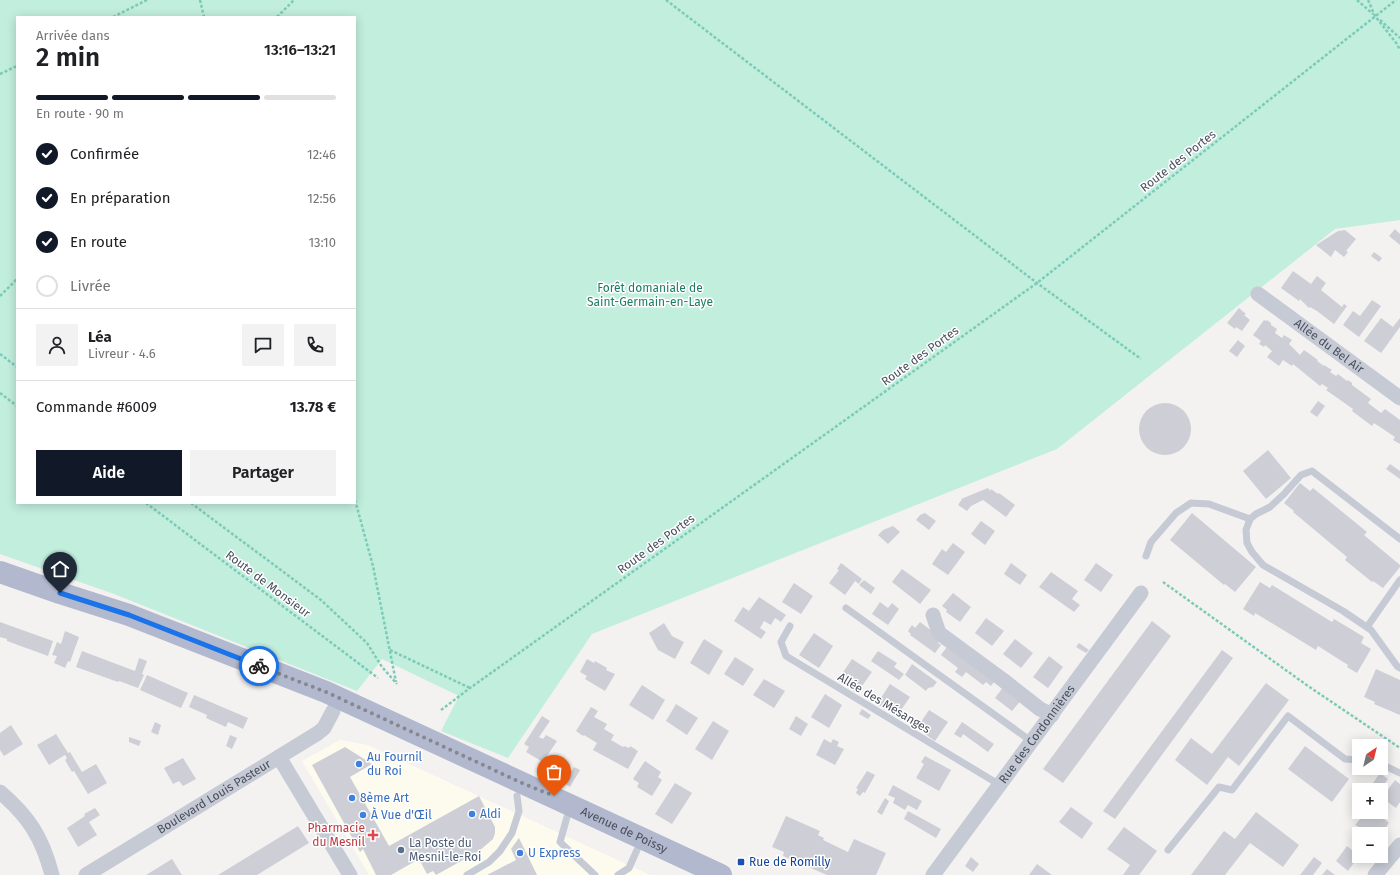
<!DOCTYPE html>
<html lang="fr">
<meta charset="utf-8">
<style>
:root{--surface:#fff;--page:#f2f2f2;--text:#202124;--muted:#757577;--line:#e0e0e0;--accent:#111827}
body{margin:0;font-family:"Fira Sans",sans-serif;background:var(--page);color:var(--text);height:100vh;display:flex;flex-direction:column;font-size:15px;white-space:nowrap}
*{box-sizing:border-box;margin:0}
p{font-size:13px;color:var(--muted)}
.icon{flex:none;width:22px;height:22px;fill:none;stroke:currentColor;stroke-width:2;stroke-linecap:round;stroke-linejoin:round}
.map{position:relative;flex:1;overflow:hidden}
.panel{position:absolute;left:16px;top:16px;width:340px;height:488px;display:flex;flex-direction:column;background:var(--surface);border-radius:0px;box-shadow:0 2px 10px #0003}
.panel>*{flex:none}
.needle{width:26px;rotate:35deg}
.tools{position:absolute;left:1352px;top:739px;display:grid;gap:8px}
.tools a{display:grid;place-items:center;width:36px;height:36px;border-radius:0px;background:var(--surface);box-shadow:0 2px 10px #0003;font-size:20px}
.pin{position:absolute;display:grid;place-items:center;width:34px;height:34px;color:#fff;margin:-41px -17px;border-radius:50% 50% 50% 0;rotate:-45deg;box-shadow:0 0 4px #0007}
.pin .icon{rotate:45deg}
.courier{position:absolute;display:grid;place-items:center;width:40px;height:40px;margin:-20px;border:3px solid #1a73e8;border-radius:50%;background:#fff;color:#222;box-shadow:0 1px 5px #0007}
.summary em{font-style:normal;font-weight:600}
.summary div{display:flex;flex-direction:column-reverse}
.summary{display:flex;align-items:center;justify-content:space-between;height:68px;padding:0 20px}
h1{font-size:26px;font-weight:600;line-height:30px}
.bar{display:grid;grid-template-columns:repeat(4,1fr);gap:6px 4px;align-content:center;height:48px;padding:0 20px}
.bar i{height:5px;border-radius:3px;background:var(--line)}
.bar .current{background:var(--accent)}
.bar p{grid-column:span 4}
.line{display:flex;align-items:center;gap:10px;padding:0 20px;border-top:1px solid var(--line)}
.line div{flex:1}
.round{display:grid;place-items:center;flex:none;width:42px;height:42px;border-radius:0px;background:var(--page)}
ol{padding:0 20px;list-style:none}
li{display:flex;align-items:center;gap:12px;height:44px}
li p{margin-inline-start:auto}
li .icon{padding:4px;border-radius:50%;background:var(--accent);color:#fff;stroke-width:4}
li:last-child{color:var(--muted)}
li i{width:22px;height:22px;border:2px solid var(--line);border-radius:50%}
.button{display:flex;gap:8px;margin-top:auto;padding:8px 20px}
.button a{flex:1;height:46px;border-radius:0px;background:var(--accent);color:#fff;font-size:16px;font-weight:600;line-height:46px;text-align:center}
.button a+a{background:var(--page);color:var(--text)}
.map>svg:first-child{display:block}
.commercial{fill:#fcfbed}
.green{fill:#c2eede;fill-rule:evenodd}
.building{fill:#cecfd6}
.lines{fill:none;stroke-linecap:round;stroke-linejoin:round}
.path{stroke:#7ccbb8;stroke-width:2.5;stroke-dasharray:3 2;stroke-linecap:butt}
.lane{stroke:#c6cad5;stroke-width:7}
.street{stroke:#c6cad5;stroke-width:15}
.primary{stroke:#b2b9ce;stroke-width:22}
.done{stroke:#858891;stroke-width:4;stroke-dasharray:0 7.2}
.route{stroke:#1a73e8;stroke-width:5}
.shop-dot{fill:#3f7fe0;stroke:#fff;stroke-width:1.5}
.health-dot{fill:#e0444e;stroke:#fff;stroke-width:1.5}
.service-dot{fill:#5c6f8a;stroke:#fff;stroke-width:1.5}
.transit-dot{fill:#1a4fb4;stroke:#fff;stroke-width:1.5}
.labels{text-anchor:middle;stroke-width:3;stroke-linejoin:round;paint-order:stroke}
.street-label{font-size:12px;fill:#4a4f5e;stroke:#fff}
.park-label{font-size:12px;fill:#1c7d65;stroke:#fff}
.shop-label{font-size:12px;fill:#366cbe;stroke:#fff;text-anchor:start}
.health-label{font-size:12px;fill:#be3a42;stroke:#fff;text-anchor:end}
.service-label{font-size:12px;fill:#4e5e75;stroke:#fff;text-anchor:start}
.transit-label{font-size:12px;fill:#164399;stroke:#fff;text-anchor:start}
</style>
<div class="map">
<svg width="1400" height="875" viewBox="0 0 1400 875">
<rect width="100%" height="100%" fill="#f3f2f1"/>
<polygon class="commercial" points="340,740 368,745 650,875 369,875 302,761"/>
<path class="green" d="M0,0H1400V220L1335,229L1057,449L592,634L508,758L441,731L459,696L382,659L357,691L114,594L0,554ZM17,17H355V503H17Z"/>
<g class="building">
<polygon points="1395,229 1400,234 1400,245 1389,236"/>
<polygon points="1345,230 1356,239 1346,251 1348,252 1344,257 1335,250 1331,257 1316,245 1338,231"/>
<polygon points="1374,252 1382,258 1379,262 1371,256"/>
<polygon points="1293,271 1311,284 1317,276 1326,283 1321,290 1342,307 1344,304 1347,306 1334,324 1317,311 1310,307 1309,308 1300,299 1299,301 1281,288"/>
<polygon points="1372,300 1381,306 1359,337 1343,325 1353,311 1360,316"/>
<polygon points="1239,308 1246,314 1244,315 1250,320 1242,331 1236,327 1235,329 1227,323"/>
<polygon points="1381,318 1393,327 1400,318 1400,327 1381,353 1364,341"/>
<polygon points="1264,320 1266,321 1267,320 1271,323 1271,325 1277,329 1275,333 1282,338 1284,335 1292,340 1289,344 1300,355 1304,350 1318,360 1317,361 1324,366 1324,365 1332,370 1330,372 1336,376 1338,374 1347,381 1348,380 1352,383 1352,385 1371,399 1368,403 1381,413 1385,409 1400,420 1400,444 1393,440 1395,437 1374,423 1372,426 1352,411 1353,409 1326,390 1328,388 1322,384 1320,386 1293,364 1292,366 1283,360 1279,366 1267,357 1272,351 1265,345 1264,347 1259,344 1261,341 1253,335"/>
<polygon points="1238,340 1245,346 1237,357 1229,351"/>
<polygon points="1318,401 1325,406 1317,417 1310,412"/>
<circle cx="1165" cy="429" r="26"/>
<polygon points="1268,450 1291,478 1266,499 1243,471"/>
<polygon points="1390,464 1400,471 1400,479 1386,469"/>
<polygon points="1300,483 1310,491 1313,488 1367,532 1364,535 1400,565 1400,567 1383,588 1373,581 1372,582 1345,560 1347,557 1293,512 1294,511 1284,503"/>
<polygon points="988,488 990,491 991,489 998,494 999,493 1015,505 1006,517 983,500 971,506 967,511 958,505 962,499 961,499"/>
<polygon points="925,513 936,521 929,530 916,520 920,515"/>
<polygon points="1192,513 1256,567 1235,592 1225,584 1224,585 1170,540"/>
<polygon points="981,521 995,531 985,545 971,534"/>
<polygon points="893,526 900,532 888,544 878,535 883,530"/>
<polygon points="953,543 965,552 948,575 932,564 942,549 946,552"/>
<polygon points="841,563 862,579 859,584 855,581 845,595 829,583 839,570 837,569"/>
<polygon points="1011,563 1027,575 1020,585 1004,574"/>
<polygon points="1096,563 1113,575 1101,592 1084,580"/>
<polygon points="902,569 931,590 920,604 892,582"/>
<polygon points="1051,572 1078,591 1072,599 1080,605 1074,612 1039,587"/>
<polygon points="864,580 875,588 871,594 859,585"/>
<polygon points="1260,582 1270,588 1272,585 1332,622 1334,619 1364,637 1361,643 1371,649 1357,673 1347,667 1348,665 1318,646 1316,650 1255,613 1254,616 1243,609"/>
<polygon points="794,583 813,596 801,614 782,602"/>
<polygon points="953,593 971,607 960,622 946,612 947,610 942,606"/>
<polygon points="759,597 786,615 781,622 775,618 771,625 764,621 760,628 766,632 761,639 734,621 743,607 749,611"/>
<polygon points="880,602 888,608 892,603 899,609 888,625 872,614"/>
<polygon points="986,618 1004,631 992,646 975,633"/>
<polygon points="1152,621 1171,636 1063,783 1043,769"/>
<polygon points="0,622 53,641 48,656 7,641 7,639 0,637"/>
<polygon points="920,622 941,638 938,643 941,645 935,653 910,635 911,634 908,631 912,625 915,628"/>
<polygon points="664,623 672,636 684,642 675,659 658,650 649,633"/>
<polygon points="65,631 79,637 70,662 68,661 65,668 54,663 57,656 52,655 57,642 61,644"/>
<polygon points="814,633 833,646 819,668 799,655"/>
<polygon points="704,639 723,651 709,675 690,663"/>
<polygon points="1015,639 1033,653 1021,668 1003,654"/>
<polygon points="1079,643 1089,650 1086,653 1076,647"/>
<polygon points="949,644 996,679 991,686 986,682 983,685 966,672 962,677 955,672 958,668 941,655"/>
<polygon points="1222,650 1233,658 1115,819 1103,811"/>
<polygon points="82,651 135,671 139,658 147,661 142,674 144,675 138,688 119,681 118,682 76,667"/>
<polygon points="878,651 897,663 894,667 904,674 899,680 871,661"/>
<polygon points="1049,656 1063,667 1048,688 1033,677"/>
<polygon points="735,657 754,669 743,686 724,674"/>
<polygon points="587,659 594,663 595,661 607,668 606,670 615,674 605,691 585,679 587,676 580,672"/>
<polygon points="852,659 872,672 857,693 838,680"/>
<polygon points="912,664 937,682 933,687 928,688 926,691 905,675"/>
<polygon points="1376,669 1400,680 1400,715 1374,704 1375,702 1364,697"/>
<polygon points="147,675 188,693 181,708 140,690"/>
<polygon points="764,679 785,691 774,708 753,695"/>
<polygon points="1266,683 1289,700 1239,766 1228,757 1207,785 1175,760 1191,738 1212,754"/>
<polygon points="890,684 910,697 897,716 877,704"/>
<polygon points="642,685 665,700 653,720 629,705"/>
<polygon points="1004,686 1022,699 1012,711 995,698"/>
<polygon points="825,694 842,705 829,728 811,717"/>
<polygon points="194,695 248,718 243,729 228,722 226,727 206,718 207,715 189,707"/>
<polygon points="676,704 698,718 687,735 666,721"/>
<polygon points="591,707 598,711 594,717 607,724 604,729 614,735 611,740 623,747 624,746 629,748 630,746 638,751 628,769 593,750 597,743 584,735 583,736 576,731"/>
<polygon points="862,709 871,715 868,719 859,714"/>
<polygon points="929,710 948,722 935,741 917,728"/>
<polygon points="542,716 550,721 539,737 543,739 546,735 557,741 543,762 526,752 529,747 524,744"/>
<polygon points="796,716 808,724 801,736 789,729"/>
<polygon points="713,721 729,731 712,760 695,749"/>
<polygon points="155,722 161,725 158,735 151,732"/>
<polygon points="962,722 994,744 988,752 963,734 961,738 954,734"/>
<polygon points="11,725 23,744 4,756 0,750 0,733"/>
<polygon points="56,734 68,753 70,752 82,772 96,764 107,783 88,794 74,771 72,772 69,767 65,760 67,758 65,755 49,765 37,745"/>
<polygon points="230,735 237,738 232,749 226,746"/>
<polygon points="129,737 141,741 139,746 129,742"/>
<polygon points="824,739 831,743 833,739 839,742 837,746 844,749 835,765 816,755"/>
<polygon points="1305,746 1349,779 1332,802 1288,769"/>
<polygon points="345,747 372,764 350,777 389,846 479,796 495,827 495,833 493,839 479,851 436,875 433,871 427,874 419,859 391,875 376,875 363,849 360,852 312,765"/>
<polygon points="925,756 951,770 939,791 916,778 924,764 921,762"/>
<polygon points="183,758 196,779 183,786 179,781 173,784 164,768"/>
<polygon points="645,761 661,772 658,777 662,780 652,796 637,787 639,783 633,779"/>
<polygon points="574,767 580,770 570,787 564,783"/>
<polygon points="867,771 875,775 865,793 863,792 860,796 856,793 858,789 856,788"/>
<polygon points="1380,773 1388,779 1381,789 1373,783"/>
<polygon points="1395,780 1400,784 1400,802 1396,808 1382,798"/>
<polygon points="675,783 692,793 672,824 655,814"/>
<polygon points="893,785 922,801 917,810 908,805 905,810 893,803 895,798 888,795"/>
<polygon points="885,798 889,801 882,815 877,812"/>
<polygon points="1071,807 1093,823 1082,839 1059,822"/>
<polygon points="95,808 100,815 89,822 97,835 78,847 67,828 85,816 84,814"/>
<polygon points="908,811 941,829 936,838 904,819"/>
<polygon points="1256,812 1299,845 1283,867 1250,843 1225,875 1191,875 1224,831 1235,839"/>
<polygon points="1366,812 1376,812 1389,823 1381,834 1359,834 1359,836 1355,833 1359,827 1355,825"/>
<polygon points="786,816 820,831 818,835 824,838 823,840 848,852 854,839 886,853 876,875 827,875 783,856 784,852 772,847"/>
<polygon points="298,826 309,843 257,875 218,875"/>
<polygon points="1124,827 1157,851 1139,875 1123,875 1130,865 1107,849"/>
<polygon points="519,838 537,875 487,875 516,860 511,849"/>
<polygon points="1347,846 1359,856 1348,871 1336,861"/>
<polygon points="971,857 979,864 973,872 965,866"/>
<polygon points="1314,857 1322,863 1313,875 1300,875"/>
<polygon points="172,859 182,875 146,875"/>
<polygon points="1037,864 1052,875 1029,875"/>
<polygon points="1327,869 1335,875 1322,875"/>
</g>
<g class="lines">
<g class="path">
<polyline points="200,0 204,17"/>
<polyline points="666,0 1037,283 1141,359"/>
<polyline points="1357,0 1373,14"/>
<polyline points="1368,0 1375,16 1397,44 1400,50"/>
<polyline points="113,17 147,0"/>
<polyline points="277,17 294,0"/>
<polyline points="1380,20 1400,38"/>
<polyline points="0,74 17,66"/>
<polyline points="0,296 17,279"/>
<polyline points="0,354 17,367"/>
<polyline points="0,393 17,406"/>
<polyline points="355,500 373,566 396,682"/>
<polyline points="146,503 378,678"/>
<polyline points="191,503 321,600 367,643 382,667 397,684"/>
<polyline points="1163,582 1308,686 1400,748"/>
<polyline points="390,650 470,688"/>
<polyline points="441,710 470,688 1037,283 1396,0"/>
</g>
<g class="lane">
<polyline points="1400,539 1312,471 1301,475 1284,494 1270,507 1256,514 1250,519 1246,530 1247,543 1252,552 1263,565 1343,611 1371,630 1397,666 1400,668"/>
<polyline points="1146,556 1151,542 1176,513 1191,503 1209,504 1250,519"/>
<polyline points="846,608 1031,741"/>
<polyline points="790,626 781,642 786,656 1000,785"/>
<polyline points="1367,627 1400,580"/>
<polyline points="1381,764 1400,773"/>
<polyline points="567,817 560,842 595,875"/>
<polyline points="1168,850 1219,787 1232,790 1288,716 1345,759 1359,760"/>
<polyline points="467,875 489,862 500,851 512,833 519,811 517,796"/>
<polyline points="618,875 629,868 637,850"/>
</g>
<g class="street">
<path id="s1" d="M1258,294L1400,398"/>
<polyline points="933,615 939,633 1003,680 1040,709 1052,715"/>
<polyline points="279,757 350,875"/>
<path d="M0,792C29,817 42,837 52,875"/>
<path id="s2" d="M86,875L318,733L324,728L333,711"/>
<path id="s3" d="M933,875L1141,593"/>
<polyline points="1375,875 1400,845"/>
</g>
<path class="primary" id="s4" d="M0,572L60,593L129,615L326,692L721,875"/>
</g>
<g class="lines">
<polyline class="done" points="259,666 326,692 522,783 554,796"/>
<polyline class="route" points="60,593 129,615 259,666"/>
</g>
<g class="shop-dot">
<circle cx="359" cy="764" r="4"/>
<circle cx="352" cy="798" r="4"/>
<circle cx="472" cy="814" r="4"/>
<circle cx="363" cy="815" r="4"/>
<circle cx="520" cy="853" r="4"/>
</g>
<path class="health-dot" d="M371 829h4v4h4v4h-4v4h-4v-4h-4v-4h4z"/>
<circle class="service-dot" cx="401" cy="850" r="4"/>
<rect class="transit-dot" x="737" y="858" width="8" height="8" rx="2"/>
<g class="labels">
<g class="street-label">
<text transform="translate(1178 161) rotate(-38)" y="4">Route des Portes</text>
<text dy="4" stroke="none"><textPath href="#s1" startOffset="88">Allée du Bel Air</textPath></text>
<text transform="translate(920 356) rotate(-36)" y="4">Route des Portes</text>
<text transform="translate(656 544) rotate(-36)" y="4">Route des Portes</text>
<text transform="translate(268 584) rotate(37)" y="4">Route de Monsieur</text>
<text transform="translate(884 703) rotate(31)" y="4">Allée des Mésanges</text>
<text dy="4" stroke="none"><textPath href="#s3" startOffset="175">Rue des Cordonnières</textPath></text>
<text dy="4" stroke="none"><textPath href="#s2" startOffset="150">Boulevard Louis Pasteur</textPath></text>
<text dy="4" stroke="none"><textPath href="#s4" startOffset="676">Avenue de Poissy</textPath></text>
</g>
<g class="park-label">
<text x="650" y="292">Forêt domaniale de<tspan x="650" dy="14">Saint-Germain-en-Laye</tspan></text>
</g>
<g class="shop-label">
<text x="367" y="761">Au Fournil<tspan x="367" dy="14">du Roi</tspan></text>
<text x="360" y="802">8ème Art</text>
<text x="480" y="818">Aldi</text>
<text x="371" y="819">À Vue d'Œil</text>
<text x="528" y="857">U Express</text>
</g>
<g class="health-label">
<text x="365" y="832">Pharmacie<tspan x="365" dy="14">du Mesnil</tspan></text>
</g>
<g class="service-label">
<text x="409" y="847">La Poste du<tspan x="409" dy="14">Mesnil-le-Roi</tspan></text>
</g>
<g class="transit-label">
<text x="749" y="866">Rue de Romilly</text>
</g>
</g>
</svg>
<div class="tools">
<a><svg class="needle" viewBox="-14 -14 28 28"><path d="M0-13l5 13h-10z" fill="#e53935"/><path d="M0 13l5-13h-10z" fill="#757577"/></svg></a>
<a>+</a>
<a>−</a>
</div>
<div class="pin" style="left:554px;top:796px;background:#ea580c"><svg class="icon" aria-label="bag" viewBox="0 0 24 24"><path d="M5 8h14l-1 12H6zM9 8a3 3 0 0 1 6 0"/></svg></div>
<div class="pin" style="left:60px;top:593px;background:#1f2937"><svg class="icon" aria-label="home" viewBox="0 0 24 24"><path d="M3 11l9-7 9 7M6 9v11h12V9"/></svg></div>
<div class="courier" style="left:259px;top:666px"><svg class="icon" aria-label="bike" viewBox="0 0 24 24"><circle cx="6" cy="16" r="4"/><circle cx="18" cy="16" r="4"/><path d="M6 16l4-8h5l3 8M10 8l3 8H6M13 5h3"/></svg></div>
<section class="panel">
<div class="summary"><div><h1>2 min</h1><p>Arrivée dans</p></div><em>13:16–13:21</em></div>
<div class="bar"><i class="current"></i><i class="current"></i><i class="current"></i><i></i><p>En route · 90 m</p></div>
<ol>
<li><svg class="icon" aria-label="check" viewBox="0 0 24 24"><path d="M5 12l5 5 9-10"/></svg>Confirmée<p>12:46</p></li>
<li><svg class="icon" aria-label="check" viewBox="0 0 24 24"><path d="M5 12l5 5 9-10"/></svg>En préparation<p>12:56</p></li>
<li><svg class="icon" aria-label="check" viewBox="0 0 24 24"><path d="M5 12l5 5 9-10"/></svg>En route<p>13:10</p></li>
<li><i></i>Livrée</li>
</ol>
<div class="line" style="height:72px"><a class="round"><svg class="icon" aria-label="person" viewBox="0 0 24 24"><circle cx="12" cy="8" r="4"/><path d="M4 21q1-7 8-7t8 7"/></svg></a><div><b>Léa</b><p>Livreur · 4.6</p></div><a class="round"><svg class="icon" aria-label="chat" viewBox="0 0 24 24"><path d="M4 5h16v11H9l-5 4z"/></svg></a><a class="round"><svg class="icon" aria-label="phone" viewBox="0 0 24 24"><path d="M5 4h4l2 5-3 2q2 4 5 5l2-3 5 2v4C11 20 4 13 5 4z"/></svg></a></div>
<div class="line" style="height:52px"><div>Commande #6009</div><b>13.78 €</b></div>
<div class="button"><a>Aide</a><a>Partager</a></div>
</section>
</div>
